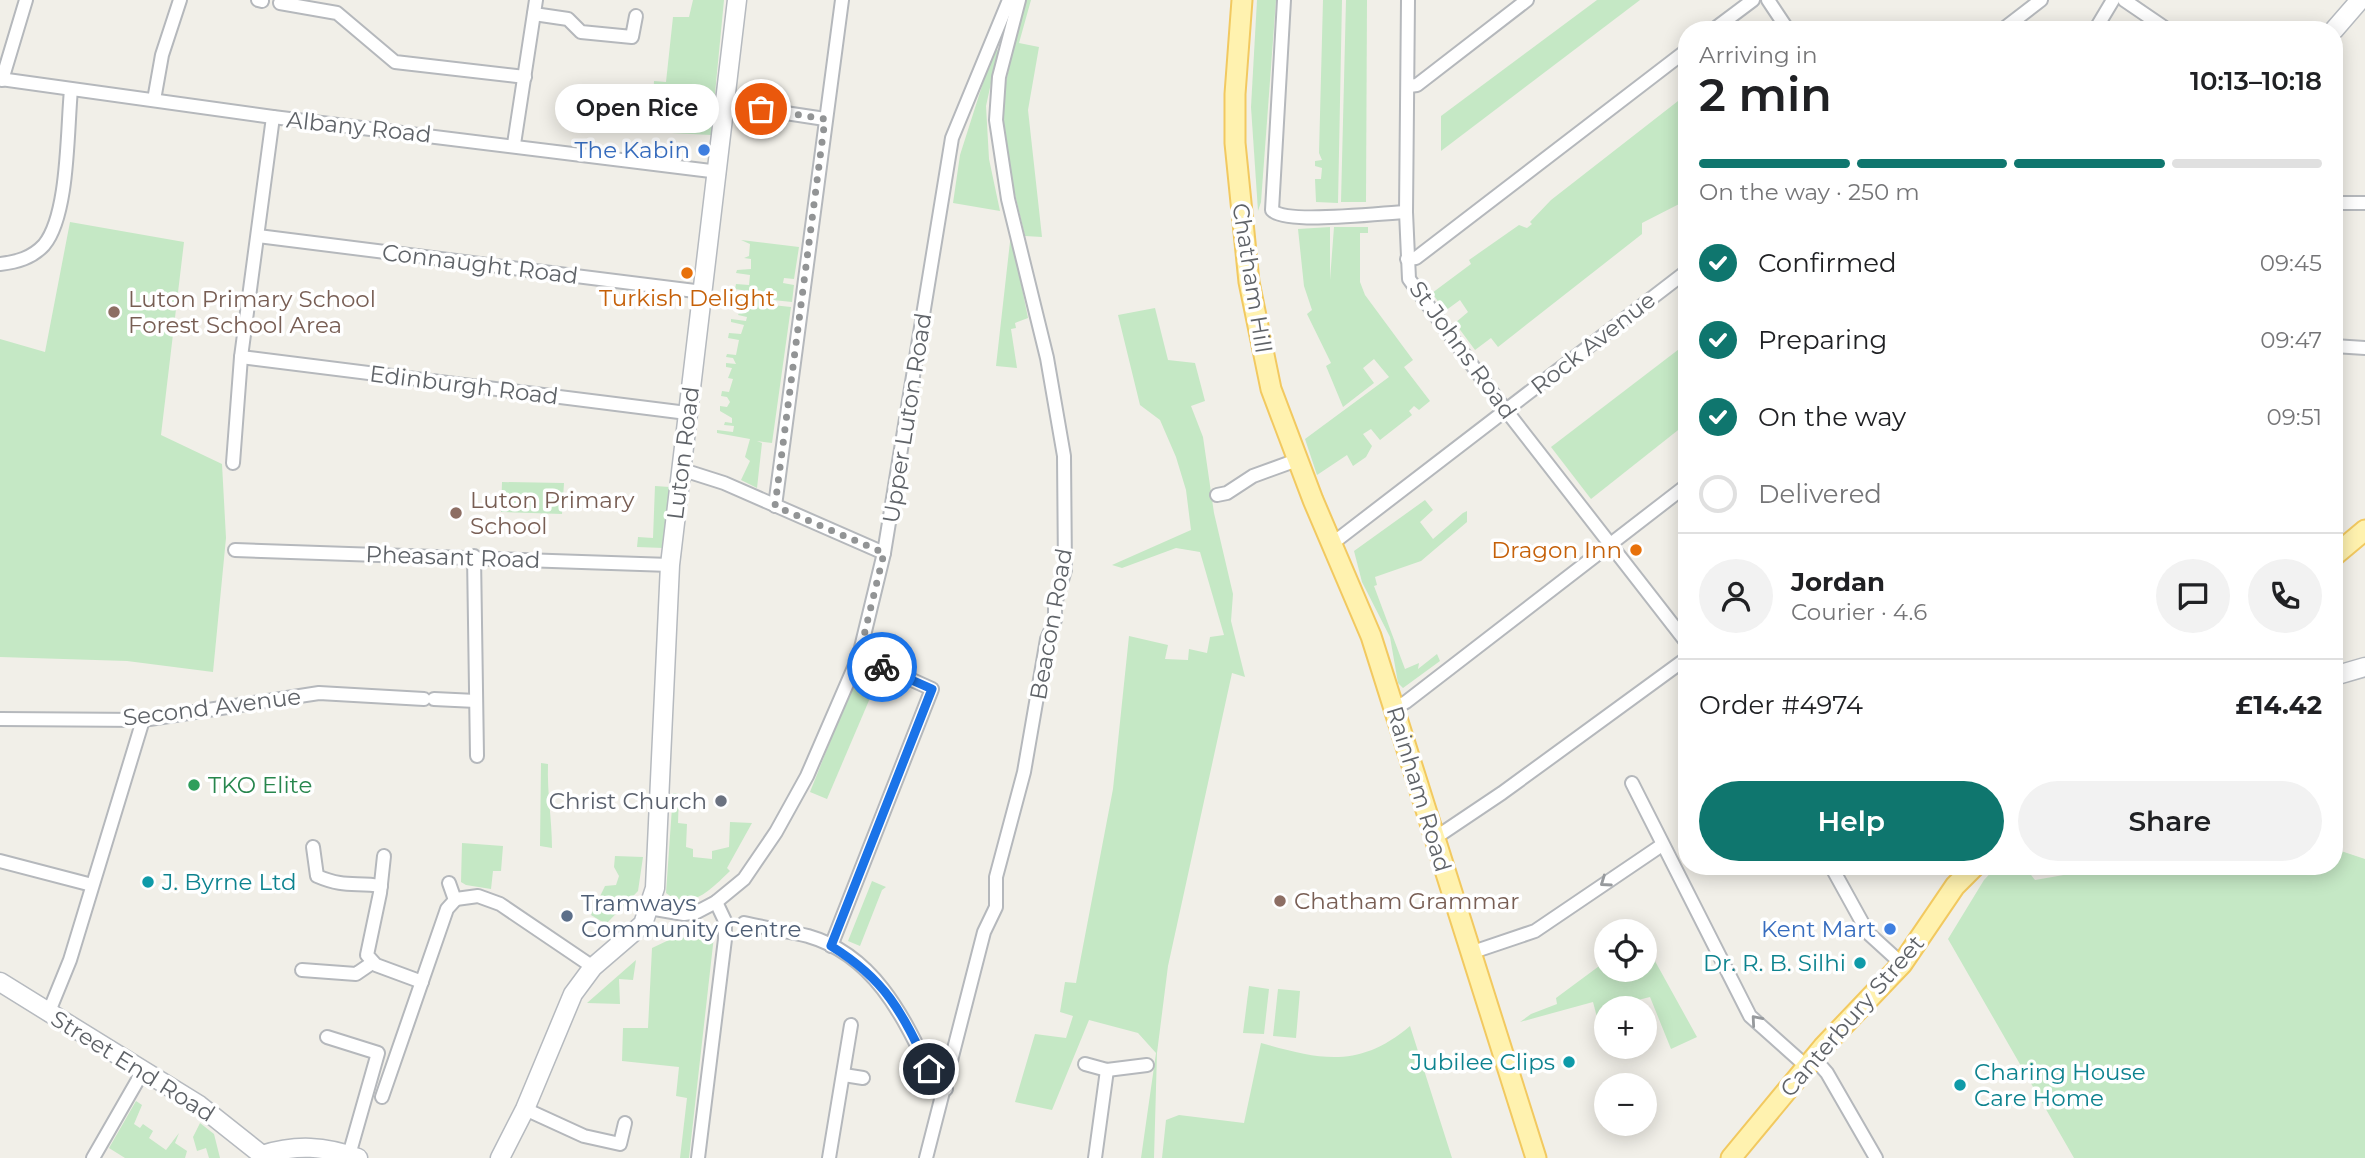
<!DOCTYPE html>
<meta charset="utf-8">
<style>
:root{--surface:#fff;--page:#f2f2f2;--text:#202124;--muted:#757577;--line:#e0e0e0;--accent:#0f766e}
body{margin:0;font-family:Montserrat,sans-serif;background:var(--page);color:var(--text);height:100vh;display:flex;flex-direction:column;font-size:26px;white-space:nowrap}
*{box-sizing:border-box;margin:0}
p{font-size:23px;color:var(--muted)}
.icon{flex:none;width:38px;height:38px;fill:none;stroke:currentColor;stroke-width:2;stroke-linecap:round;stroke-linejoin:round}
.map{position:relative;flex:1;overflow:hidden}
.panel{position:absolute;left:1678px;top:21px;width:665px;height:854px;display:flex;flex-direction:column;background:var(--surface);border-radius:28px;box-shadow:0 4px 18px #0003}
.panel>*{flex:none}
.controls{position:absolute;left:1594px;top:919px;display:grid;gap:14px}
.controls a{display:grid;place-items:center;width:63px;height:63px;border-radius:50%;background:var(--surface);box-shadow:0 4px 18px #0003;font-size:35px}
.pin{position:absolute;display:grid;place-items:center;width:60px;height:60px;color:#fff;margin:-30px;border:4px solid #fff;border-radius:50%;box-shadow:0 2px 7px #0007}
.courier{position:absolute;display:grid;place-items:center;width:70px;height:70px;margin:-35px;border:5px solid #1a73e8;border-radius:50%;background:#fff;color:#222;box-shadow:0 2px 9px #0007}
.bubble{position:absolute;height:49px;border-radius:24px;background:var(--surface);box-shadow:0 4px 18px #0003;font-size:23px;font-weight:600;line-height:49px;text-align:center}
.head em{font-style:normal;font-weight:600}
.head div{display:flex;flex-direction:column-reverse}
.head{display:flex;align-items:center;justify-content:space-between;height:119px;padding:0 21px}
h1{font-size:46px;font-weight:600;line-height:52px}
.bar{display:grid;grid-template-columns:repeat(4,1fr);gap:10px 7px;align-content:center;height:84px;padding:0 21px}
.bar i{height:9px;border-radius:5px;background:var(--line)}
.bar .current{background:var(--accent)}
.bar p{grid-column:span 4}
.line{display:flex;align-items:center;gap:18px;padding:0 21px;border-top:2px solid var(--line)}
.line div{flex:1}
.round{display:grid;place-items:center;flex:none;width:74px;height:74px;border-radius:37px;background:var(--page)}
ol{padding:0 21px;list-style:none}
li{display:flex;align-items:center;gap:21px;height:77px}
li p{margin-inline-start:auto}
li .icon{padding:7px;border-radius:50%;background:var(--accent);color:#fff;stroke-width:4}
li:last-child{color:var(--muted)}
li i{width:38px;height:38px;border:4px solid var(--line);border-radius:50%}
.cta{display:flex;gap:14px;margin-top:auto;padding:14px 21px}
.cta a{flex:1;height:80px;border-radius:42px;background:var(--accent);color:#fff;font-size:28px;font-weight:600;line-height:80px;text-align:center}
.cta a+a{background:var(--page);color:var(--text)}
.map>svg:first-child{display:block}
.green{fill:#c5e8c5}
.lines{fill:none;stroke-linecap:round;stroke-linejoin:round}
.street-casing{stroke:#b5b8bc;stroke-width:16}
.secondary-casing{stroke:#b6babf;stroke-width:21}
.primary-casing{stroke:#f2c960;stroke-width:23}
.street{stroke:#fff;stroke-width:12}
.secondary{stroke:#fff;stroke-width:18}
.primary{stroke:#fff2af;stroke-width:19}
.oneway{stroke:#979a9d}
.done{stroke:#929495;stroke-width:7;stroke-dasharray:0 12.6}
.route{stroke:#1a73e8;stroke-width:9}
.shop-dot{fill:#3f7fe0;stroke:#fff;stroke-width:2.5}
.food-dot{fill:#e8710a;stroke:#fff;stroke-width:2.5}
.education-dot{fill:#8d6e63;stroke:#fff;stroke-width:2.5}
.leisure-dot{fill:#2e9e5b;stroke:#fff;stroke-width:2.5}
.worship-dot{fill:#6b7280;stroke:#fff;stroke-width:2.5}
.culture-dot{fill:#0f9aa8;stroke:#fff;stroke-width:2.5}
.service-dot{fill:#5c6f8a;stroke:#fff;stroke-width:2.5}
.labels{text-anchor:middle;stroke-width:7;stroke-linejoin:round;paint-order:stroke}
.street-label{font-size:23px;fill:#5f6368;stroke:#fff}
.shop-label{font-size:23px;fill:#366cbe;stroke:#fff;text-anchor:end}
.food-label{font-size:23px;fill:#c56008;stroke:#fff}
.education-label{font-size:23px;fill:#785e54;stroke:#fff;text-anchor:start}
.leisure-label{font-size:23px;fill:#27864d;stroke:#fff;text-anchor:start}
.worship-label{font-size:23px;fill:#5b616d;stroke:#fff;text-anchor:end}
.culture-label{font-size:23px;fill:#0d838f;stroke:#fff;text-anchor:start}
.service-label{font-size:23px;fill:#4e5e75;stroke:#fff;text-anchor:start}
</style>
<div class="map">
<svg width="2365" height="1158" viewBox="0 0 2365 1158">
<rect width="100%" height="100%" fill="#f1efe8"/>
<g class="green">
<polygon points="693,0 724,0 711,135 651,132 654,81 666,82 673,17 689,17"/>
<polygon points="1023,0 1031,0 1019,43 1039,47 1028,110 1042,237 1025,236 1007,161 1002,102"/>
<polygon points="1257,0 1276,0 1261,202 1258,211 1251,107"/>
<polygon points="1323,0 1342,0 1338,203 1316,202 1315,179 1321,179 1322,168 1315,166 1315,161 1322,160 1319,153"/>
<polygon points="1346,0 1367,0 1366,202 1341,202"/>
<polygon points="1597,0 1640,0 1441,151 1441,116"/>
<polygon points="995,45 998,51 986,106 989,159 1000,211 953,203 960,155"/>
<polygon points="1687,94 1687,200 1642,223 1642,234 1498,347 1491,338 1475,350 1455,323 1468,312 1460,300 1445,311 1432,293 1471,264 1469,260 1519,225 1527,228 1532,224 1530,222 1551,200"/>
<polygon points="70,222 184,242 161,435 222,464 226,538 213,672 127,661 0,657 0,339 45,352"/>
<polygon points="1330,227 1330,280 1334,227 1368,227 1368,233 1360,233 1360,282 1365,295 1413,360 1404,367 1430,401 1419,410 1414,406 1409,411 1412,415 1380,440 1371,429 1363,434 1372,446 1366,457 1353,466 1347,455 1317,475 1305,439 1389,377 1374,359 1363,368 1374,383 1343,407 1326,366 1331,363 1307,314 1312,310 1304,286 1298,229"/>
<polygon points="1011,233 1028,318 1015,323 1016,328 1011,329 1017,368 996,366"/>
<polygon points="741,240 799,247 794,279 784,278 783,283 794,285 792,302 773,300 772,305 791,307 772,443 757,441 762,443 757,488 741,480 750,461 745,457 750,439 717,433 717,430 733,432 734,426 724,425 725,422 732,423 732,418 720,411 720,406 727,407 730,402 727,397 721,396 722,391 729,392 733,379 728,378 732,368 726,367 726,363 736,364 733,358 726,357 727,354 736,355 739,340 728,338 729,333 741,334 744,325 731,322 731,319 746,321 747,317 738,315 742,307 732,304 733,300 747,301 748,291 735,289 736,284 749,285 750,275 736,273 737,270 751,269 751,259 744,258 749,256 750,244"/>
<polygon points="1155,308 1168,360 1195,363 1205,401 1191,406 1203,437 1214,513 1233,594 1231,621 1245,677 1232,673 1168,966 1157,1053 1154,1158 1141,1158 1156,1053 1138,1033 1089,1020 1052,1110 1015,1102 1035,1034 1066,1038 1073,1016 1060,1012 1065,982 1076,983 1113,789 1129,636 1168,645 1165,659 1188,660 1189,649 1207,653 1210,637 1224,635 1200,552 1176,548 1122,568 1112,565 1191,530 1186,490 1176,457 1160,420 1140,405 1118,315"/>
<polygon points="1687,343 1687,423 1591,499 1551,447"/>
<polygon points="502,482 564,483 562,514 501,512"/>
<polygon points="655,486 670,487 664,548 637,547 638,537 653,538"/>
<polygon points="1425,500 1433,510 1420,522 1433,539 1463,513 1467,511 1467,522 1421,561 1375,577 1377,585 1374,586 1405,669 1419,663 1418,669 1437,654 1440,661 1403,688 1398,683 1390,637 1362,582 1354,551"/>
<polygon points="865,669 879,677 827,799 810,792 857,674"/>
<path d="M541,763L548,764C547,793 552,820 552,848L540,846Z"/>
<path d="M673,793L679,794L678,823L687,824L686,847L693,849V857L712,859V851L729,847L730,822L752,823L727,868L730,871C711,889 691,912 666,893Z"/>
<polygon points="462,843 503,846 501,871 493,871 491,889 466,885 461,882"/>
<polygon points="2335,849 2365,859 2365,1158 2074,1158 1948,939 1984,880 1997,866 2024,866 2035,880 2115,866 2334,866"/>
<polygon points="615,856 643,857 638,891 606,924 591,915 605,886 616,885 619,876 614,867"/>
<polygon points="872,881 886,887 882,890 860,946 848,941"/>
<polygon points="706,935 714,936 689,1158 680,1158 687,1098 676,1096 679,1067 622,1061 623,1028 648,1028 652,948 671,939"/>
<polygon points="1645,943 1697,1037 1671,1049 1650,997 1606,1008 1605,1027 1598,1021 1593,1002 1520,1022 1531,1014 1557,1004 1556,998 1606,961 1606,970 1645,970"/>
<polygon points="636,960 633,980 619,979 620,1004 587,1003"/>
<polygon points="1249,986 1269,989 1264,1034 1243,1033"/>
<polygon points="1278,989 1300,991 1296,1038 1273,1036"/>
<path d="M1410,1026L1452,1158H1162L1166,1120L1179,1115L1244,1123L1261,1043C1321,1060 1359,1069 1410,1026Z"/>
<polygon points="136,1101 142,1105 134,1124 140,1128 143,1124 153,1131 149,1138 166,1150 179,1133 175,1143 187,1151 185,1158 125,1158 109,1148"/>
<polygon points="200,1123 214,1134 220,1158 209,1158 206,1148 197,1151 193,1137"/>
</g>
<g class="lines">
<g class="street-casing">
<g id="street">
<polyline points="258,0 262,1"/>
<path d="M1284,0L1272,210C1285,225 1382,213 1406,212"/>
<polyline points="1408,0 1406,212 1409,279 1491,391 1687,643"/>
<polyline points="1768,0 1788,30"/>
<polyline points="2124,0 2168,30"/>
<polyline points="280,3 337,13 395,62 525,77"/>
<polyline points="534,14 568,19 581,32 632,37 636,16"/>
<polyline points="1713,30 1753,0"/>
<polyline points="2002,30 2041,0"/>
<polyline points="2095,30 2113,0"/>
<polyline points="0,79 273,117 719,172"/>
<polyline points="2,80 26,0"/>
<polyline points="1409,86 1417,85 1527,0"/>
<polyline points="154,100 162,55 180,0"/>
<polyline points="726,104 825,119"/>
<polyline points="514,144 536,0"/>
<polyline points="2334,203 2365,203"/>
<polyline points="258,236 703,292"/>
<polyline points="1407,259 1416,258 1687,50"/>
<path d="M0,264C17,262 32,258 44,245C69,215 67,129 71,90"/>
<polyline points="2334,346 2365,348"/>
<polyline points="241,357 687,413"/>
<polyline points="233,463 241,357 273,117"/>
<polyline points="680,469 724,483 884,553"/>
<polyline points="1217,495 1227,493 1253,476 1297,460"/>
<polyline points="775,506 842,0"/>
<polyline points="1333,543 1687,271"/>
<polyline points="235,550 670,565"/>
<polyline points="474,556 477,756"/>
<polyline points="434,699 476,701"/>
<polyline points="1394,708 1406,702 1687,485"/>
<polyline points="0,719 143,720 319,693 424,699"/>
<polyline points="1632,783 1750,1016 1806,1066"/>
<polyline points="1435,838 1502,793 1687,658"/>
<path d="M313,847L317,876C345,888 354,882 381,886"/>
<polyline points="384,856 380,893 367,955 376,965 422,982"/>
<polyline points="0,861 92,885"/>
<polyline points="1831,866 1868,933 1902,964"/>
<polyline points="449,883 455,900"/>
<polyline points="649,908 684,914 697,912 716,902 744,879 776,832 807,776 859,656 884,553 952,138 1009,0"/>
<path d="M744,923C765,928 787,931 808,936C878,956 906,1023 935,1082L946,1089"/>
<polyline points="831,946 932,689 859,656"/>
<polyline points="1470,953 1535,931 1662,845"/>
<polyline points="302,970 356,974 372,963"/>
<polyline points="48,1014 70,960 143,720"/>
<polyline points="327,1037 378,1053 349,1155"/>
<polyline points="1813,1057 1827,1073 1876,1158"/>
<polyline points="1085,1064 1107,1070 1147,1065"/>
<polyline points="844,1075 863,1078"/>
<polyline points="382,1097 447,909 456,899 478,896 500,904 593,967"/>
<polyline points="525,1109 584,1136 620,1144 625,1123"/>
<polyline points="93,1158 143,1071"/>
<polyline points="698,1158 725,939 725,921 716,902"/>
<polyline points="829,1158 851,1025"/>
<polyline points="926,1158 984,932 996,907 996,877 1024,772 1047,639 1055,620 1055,604 1065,570 1064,456 1047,358 1008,199 996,120 999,77 1019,0"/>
<polyline points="1095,1158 1107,1070"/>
</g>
</g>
<g class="secondary-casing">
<g id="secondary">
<polyline points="2334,30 2360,0"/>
<polyline points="2334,676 2365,667"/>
<polyline points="0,982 199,1105 262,1155"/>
<path d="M262,1155C296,1144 325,1146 358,1158"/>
<polyline points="500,1158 525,1109 573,994 593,967 643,924 655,888 670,565 737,0"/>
</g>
</g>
<g class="primary-casing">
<g id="primary">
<polyline points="1242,0 1235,94 1235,143 1249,282 1271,389 1313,500 1371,636 1536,1158"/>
<polyline points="2334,556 2365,530"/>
<polyline points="1731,1158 1823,1047 1902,964 1955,886 1975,866"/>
</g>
</g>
<use href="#street" class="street"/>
<use href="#secondary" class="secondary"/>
<use href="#primary" class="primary"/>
</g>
<defs><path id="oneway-chevron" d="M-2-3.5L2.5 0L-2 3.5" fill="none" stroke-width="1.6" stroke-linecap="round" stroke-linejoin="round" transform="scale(1.75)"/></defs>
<g class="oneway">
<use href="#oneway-chevron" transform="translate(1605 882) rotate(145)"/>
<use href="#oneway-chevron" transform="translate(1756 1020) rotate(-131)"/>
</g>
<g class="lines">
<polyline class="done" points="761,109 825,119 775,506 884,553 859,656 882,667"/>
<path class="route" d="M882,667L932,689L831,946C886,980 901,1011 929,1069"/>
</g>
<g class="shop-dot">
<circle cx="704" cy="150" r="7"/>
<circle cx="1890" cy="929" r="7"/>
</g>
<g class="food-dot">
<circle cx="687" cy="273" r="7"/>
<circle cx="1636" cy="550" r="7"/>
</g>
<g class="education-dot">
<circle cx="114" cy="312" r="7"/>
<circle cx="456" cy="513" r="7"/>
<circle cx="1280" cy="901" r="7"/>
</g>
<circle class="leisure-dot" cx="194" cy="785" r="7"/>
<circle class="worship-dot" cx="721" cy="801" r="7"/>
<g class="culture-dot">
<circle cx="148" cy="882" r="7"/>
<circle cx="1860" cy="963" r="7"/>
<circle cx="1569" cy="1062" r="7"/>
<circle cx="1960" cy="1085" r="7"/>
</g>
<circle class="service-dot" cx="567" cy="916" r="7"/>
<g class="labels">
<g class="street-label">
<text transform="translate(359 127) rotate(6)" y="8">Albany Road</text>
<text transform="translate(480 264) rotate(7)" y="8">Connaught Road</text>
<text transform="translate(1252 278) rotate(81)" y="8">Chatham Hill</text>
<text transform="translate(1593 343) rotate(-38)" y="8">Rock Avenue</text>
<text transform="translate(1463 350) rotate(54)" y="8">St Johns Road</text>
<text transform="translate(464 385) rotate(7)" y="8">Edinburgh Road</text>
<text transform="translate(907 418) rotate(-81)" y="8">Upper Luton Road</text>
<text transform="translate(683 453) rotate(-83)" y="8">Luton Road</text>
<text transform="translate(453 557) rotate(2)" y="8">Pheasant Road</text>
<text transform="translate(1051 624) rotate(-80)" y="8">Beacon Road</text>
<text transform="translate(212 707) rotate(-7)" y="8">Second Avenue</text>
<text transform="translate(1419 789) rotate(73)" y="8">Rainham Road</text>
<text transform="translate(1852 1016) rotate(-49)" y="8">Canterbury Street</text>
<text transform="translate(133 1066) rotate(32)" y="8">Street End Road</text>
</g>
<g class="shop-label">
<text x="690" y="158">The Kabin</text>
<text x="1876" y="937">Kent Mart</text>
</g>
<g class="food-label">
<text x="687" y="306">Turkish Delight</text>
<text x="1622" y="558" text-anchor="end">Dragon Inn</text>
</g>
<g class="education-label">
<text x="128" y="307">Luton Primary School<tspan x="128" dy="26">Forest School Area</tspan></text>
<text x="470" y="508">Luton Primary<tspan x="470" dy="26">School</tspan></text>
<text x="1294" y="909">Chatham Grammar</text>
</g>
<g class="leisure-label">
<text x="208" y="793">TKO Elite</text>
</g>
<g class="worship-label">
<text x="707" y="809">Christ Church</text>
</g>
<g class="culture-label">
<text x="162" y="890">J. Byrne Ltd</text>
<text x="1846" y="971" text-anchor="end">Dr. R. B. Silhi</text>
<text x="1555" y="1070" text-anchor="end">Jubilee Clips</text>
<text x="1974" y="1080">Charing House<tspan x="1974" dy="26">Care Home</tspan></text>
</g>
<g class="service-label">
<text x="581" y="911">Tramways<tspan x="581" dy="26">Community Centre</tspan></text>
</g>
</g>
</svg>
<div class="controls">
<a><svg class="icon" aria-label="locate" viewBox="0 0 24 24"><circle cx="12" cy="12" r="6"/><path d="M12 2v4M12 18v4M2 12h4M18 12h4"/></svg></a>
<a>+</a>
<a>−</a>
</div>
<div class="pin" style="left:761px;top:109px;background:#ea580c"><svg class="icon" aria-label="bag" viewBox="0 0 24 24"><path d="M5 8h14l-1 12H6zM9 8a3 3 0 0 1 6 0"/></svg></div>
<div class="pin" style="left:929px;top:1069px;background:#1f2937"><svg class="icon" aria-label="home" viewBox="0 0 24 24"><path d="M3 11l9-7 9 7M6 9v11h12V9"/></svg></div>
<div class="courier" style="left:882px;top:667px"><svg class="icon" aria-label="bike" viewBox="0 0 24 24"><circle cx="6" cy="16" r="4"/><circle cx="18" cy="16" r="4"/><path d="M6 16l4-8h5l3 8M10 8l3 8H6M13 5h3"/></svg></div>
<div class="bubble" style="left:555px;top:84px;width:164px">Open Rice</div>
<section class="panel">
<div class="head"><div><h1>2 min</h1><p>Arriving in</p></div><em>10:13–10:18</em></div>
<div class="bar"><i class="current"></i><i class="current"></i><i class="current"></i><i></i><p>On the way · 250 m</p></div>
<ol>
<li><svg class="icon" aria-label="check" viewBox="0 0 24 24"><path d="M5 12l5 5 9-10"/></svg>Confirmed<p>09:45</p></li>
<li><svg class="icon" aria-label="check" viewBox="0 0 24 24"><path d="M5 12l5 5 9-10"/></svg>Preparing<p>09:47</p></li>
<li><svg class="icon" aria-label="check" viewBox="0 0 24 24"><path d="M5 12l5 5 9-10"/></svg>On the way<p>09:51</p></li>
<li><i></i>Delivered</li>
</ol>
<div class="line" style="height:126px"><a class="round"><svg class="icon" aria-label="person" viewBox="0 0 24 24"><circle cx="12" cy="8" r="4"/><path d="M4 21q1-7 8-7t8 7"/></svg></a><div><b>Jordan</b><p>Courier · 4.6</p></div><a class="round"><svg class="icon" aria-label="chat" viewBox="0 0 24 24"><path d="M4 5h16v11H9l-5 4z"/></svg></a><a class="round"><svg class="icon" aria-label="phone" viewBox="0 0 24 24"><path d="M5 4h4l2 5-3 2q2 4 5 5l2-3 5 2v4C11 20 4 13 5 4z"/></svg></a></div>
<div class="line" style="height:91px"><div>Order #4974</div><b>£14.42</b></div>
<div class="cta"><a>Help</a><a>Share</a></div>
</section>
</div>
